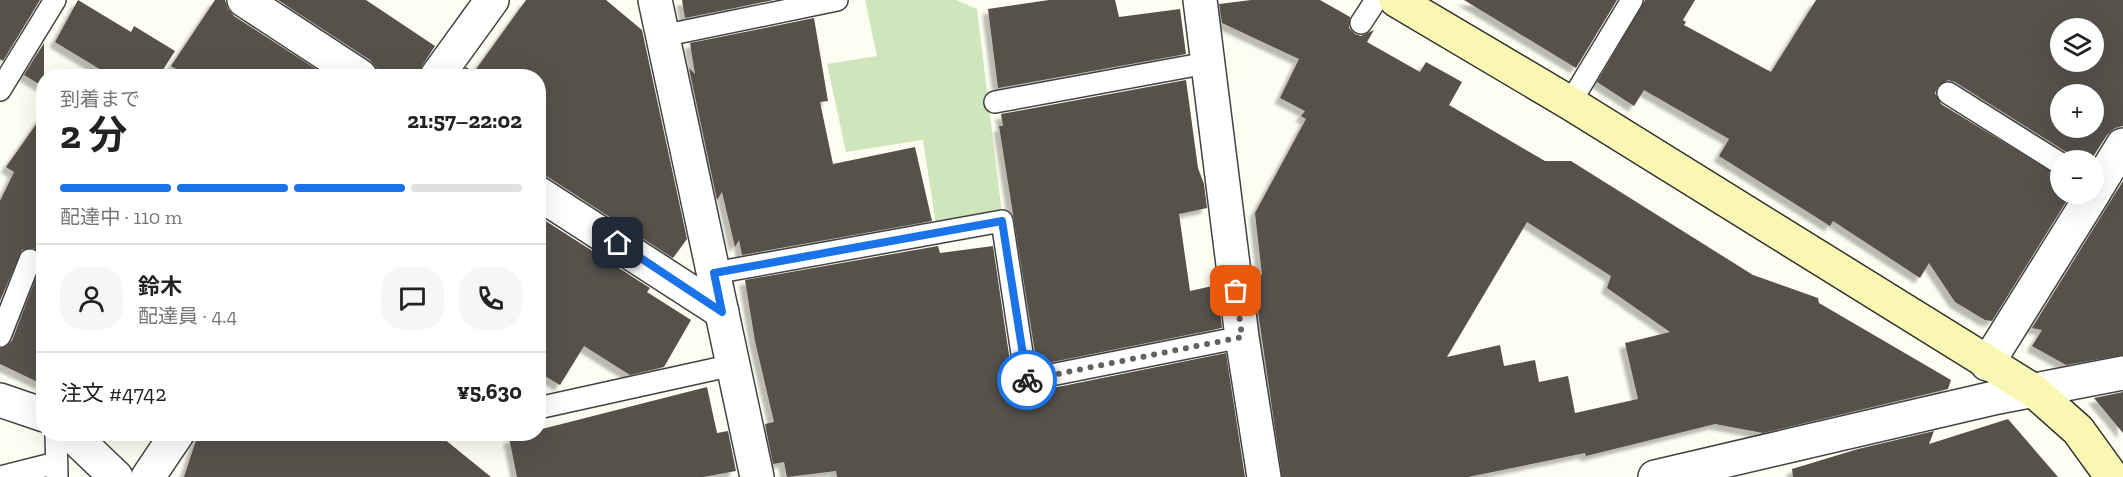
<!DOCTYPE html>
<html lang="ja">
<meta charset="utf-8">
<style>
:root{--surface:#fff;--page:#f6f6f6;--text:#222;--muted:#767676;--line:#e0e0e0;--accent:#1a73e8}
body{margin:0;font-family:"Zilla Slab","Noto Sans JP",serif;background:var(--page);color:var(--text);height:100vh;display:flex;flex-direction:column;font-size:22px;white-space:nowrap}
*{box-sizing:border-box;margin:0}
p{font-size:20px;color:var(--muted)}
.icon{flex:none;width:33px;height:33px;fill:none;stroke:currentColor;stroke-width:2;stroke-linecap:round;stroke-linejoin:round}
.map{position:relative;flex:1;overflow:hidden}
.drawer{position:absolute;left:36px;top:69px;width:510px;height:372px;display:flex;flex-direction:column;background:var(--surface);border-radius:24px;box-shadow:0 6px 24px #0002}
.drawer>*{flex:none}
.buttons{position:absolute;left:2050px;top:18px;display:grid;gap:12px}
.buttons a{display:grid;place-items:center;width:54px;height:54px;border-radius:50%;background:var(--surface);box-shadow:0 6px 24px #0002;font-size:30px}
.pin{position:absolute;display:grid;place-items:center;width:51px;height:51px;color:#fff;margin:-26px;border-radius:12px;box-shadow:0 3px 9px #0006}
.courier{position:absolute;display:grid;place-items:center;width:60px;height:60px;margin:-30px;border:4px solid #1a73e8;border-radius:50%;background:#fff;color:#222;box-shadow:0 2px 8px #0007}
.summary em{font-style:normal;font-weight:700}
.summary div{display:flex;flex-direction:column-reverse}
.summary{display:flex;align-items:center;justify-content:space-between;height:102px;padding:0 24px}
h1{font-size:39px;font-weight:700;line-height:45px}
.bar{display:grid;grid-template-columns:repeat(4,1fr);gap:9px 6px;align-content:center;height:72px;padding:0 24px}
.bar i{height:8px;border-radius:4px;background:var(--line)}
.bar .current{background:var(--accent)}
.bar p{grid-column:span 4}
.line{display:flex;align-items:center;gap:15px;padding:0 24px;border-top:2px solid var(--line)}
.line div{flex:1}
.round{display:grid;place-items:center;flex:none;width:63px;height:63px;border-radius:24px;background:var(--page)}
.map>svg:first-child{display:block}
.green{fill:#cfe6bd}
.building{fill:#57514c;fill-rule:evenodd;filter:url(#shadow)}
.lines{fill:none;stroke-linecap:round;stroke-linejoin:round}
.lane-casing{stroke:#424242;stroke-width:24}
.street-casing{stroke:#424242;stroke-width:36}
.secondary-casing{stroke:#313131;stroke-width:36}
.lane{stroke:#fff;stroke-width:21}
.street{stroke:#fff;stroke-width:33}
.secondary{stroke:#f9f7b2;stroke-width:33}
.done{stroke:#63625e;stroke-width:6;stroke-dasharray:0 10.8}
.route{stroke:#1a73e8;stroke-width:8}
</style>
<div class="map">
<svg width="2123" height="477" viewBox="0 0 2123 477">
<defs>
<filter id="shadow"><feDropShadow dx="-5.5" dy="5.5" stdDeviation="1.5" flood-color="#0004"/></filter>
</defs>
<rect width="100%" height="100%" fill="#fefdf2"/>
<polygon class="green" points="865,0 956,0 977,9 1002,214 936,225 923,140 846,152 827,64 877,56"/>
<g class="building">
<polygon points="0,0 40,0 3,61 0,59"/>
<polygon points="78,0 131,32 134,26 175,51 159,76 111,76 55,42"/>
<polygon points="215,0 225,0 228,9 234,16 327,76 188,76 171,66"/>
<polygon points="278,0 366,0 435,46 422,66 419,76 379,76 376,67 370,60"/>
<polygon points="526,0 606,0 642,30 687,239 673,258 548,177 538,174 538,76 460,76 466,67 474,72"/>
<polygon points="682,0 774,0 685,18"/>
<polygon points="1049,0 1115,0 1119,17 1180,9 1186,54 998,88 988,9"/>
<path d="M1251,0H1320L1350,17L1349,28L1355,34L1361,36L1374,30L1367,42L1420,72L1426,62L1462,82L1449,105L1545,161H1571L1753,275L1818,298L1819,303L1951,380L1948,389L1763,433L1715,424L1586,456L1585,453L1468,477H1282L1253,277L1262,275L1255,213L1306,119L1301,116L1305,111L1280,98L1299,59L1222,23L1219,4ZM1527,222L1611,276L1607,288L1670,332L1625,343L1638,399L1575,413L1568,376L1539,382L1535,360L1504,366L1500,345L1447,357Z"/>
<polygon points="1464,0 1617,0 1576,68"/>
<path d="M1645,0H1695L1683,20L1686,22L1684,25L1771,72L1816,0H2123V126L2115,128L2107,135L2091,160H2073L2068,153L1955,82L1948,80L1938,86L1935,93L1941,104L2061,177V194H2071L1992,321L1985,320L1955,302L1929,263L1920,278L1833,221L1830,226L1719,156L1729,139L1644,90L1634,106L1597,82ZM2061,28H2094V62H2061ZM2061,94H2094V128H2061Z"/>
<polygon points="814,18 828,101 820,102 833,164 915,147 932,221 742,255 739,240 735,247 722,192 717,200 689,68 695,74 690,43"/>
<polygon points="44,43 44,87 24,75"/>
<polygon points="1186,80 1198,168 1204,184 1207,208 1179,214 1190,291 1217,285 1222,328 1037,365 999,126 1003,126 1001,114"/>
<polygon points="44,113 44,385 0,364 0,348 7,346 12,341 43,259 34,248 22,250 0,301 0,201 14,172 6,167"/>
<polygon points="2123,181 2123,355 2066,365 2032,346 2042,330 2032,328"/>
<polygon points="538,216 650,288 647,292 691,320 664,367 630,375 584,346 560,385 538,372"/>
<polygon points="938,246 940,253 993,246 1013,382 1021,392 1028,393 1226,353 1245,477 837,477 836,471 787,477 784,462 773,464 765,424 774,422 755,341 745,280"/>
<polygon points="707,387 717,433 728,431 736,471 703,477 517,477 509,438 538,434 538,430"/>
<polygon points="2123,392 2123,433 2094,398"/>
<polygon points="2008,419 2058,477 1793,477 1792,469 1858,449 1934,431 1929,444"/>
<polygon points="198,434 438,434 491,477 184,477"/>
</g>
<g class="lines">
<g class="lane-casing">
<g id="lane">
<polyline points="1361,23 1376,0"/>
<polyline points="662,36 837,0"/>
<polyline points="0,90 55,0"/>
<polyline points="1948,93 2061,164"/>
<polyline points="995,102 1207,63"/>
<polyline points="1570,103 1632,0"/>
<polyline points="714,273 1002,221 1026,380 1242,337"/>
<polyline points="0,336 30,260"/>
<polyline points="538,408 733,365"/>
<polyline points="56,434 57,476"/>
<polyline points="0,477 56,463"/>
</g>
</g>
<g class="street-casing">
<g id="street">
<polyline points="244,0 360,76"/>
<polyline points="655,0 757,477"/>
<polyline points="1200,0 1242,337 1264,477"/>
<polyline points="437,76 492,0"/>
<polyline points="2094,192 2123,145"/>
<polyline points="538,193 722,312"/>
<polyline points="1987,364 2093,194"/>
<polyline points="0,400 44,415"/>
<polyline points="71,434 116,477"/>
<polyline points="148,477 177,434"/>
<polyline points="1655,477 1998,397 2123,373"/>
</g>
</g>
<g class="secondary-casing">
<polyline id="secondary" points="1396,0 1570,103 2034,391 2078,430 2112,477"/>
</g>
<use href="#lane" class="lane"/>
<use href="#street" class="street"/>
<use href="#secondary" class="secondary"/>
</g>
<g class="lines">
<polyline class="done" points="1027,380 1242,337 1236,291"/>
<polyline class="route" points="618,243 722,312 714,273 1002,221 1027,380"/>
</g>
</svg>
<div class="buttons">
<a><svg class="icon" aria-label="layers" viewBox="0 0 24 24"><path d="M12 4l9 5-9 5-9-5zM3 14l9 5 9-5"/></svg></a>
<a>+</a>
<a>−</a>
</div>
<div class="pin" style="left:1236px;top:291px;background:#ea580c"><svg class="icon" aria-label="bag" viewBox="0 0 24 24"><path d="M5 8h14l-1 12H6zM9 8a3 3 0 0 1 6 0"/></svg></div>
<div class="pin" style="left:618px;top:243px;background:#1f2937"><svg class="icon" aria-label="home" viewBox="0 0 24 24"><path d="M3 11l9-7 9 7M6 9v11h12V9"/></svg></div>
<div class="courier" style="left:1027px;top:380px"><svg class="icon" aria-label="bike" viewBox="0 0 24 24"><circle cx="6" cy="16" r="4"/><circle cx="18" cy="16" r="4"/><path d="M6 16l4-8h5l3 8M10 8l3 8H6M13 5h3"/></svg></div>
<section class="drawer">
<div class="summary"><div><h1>2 分</h1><p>到着まで</p></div><em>21:57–22:02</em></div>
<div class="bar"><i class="current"></i><i class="current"></i><i class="current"></i><i></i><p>配達中 · 110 m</p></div>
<div class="line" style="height:108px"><a class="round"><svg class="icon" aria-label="person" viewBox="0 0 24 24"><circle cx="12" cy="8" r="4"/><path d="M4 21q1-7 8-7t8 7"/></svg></a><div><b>鈴木</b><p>配達員 · 4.4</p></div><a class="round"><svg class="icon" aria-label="chat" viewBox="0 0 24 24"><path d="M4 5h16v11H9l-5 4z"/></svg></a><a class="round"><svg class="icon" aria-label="phone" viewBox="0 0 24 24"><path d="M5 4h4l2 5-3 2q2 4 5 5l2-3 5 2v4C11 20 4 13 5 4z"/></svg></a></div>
<div class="line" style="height:78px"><div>注文 #4742</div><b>¥5,630</b></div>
</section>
</div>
